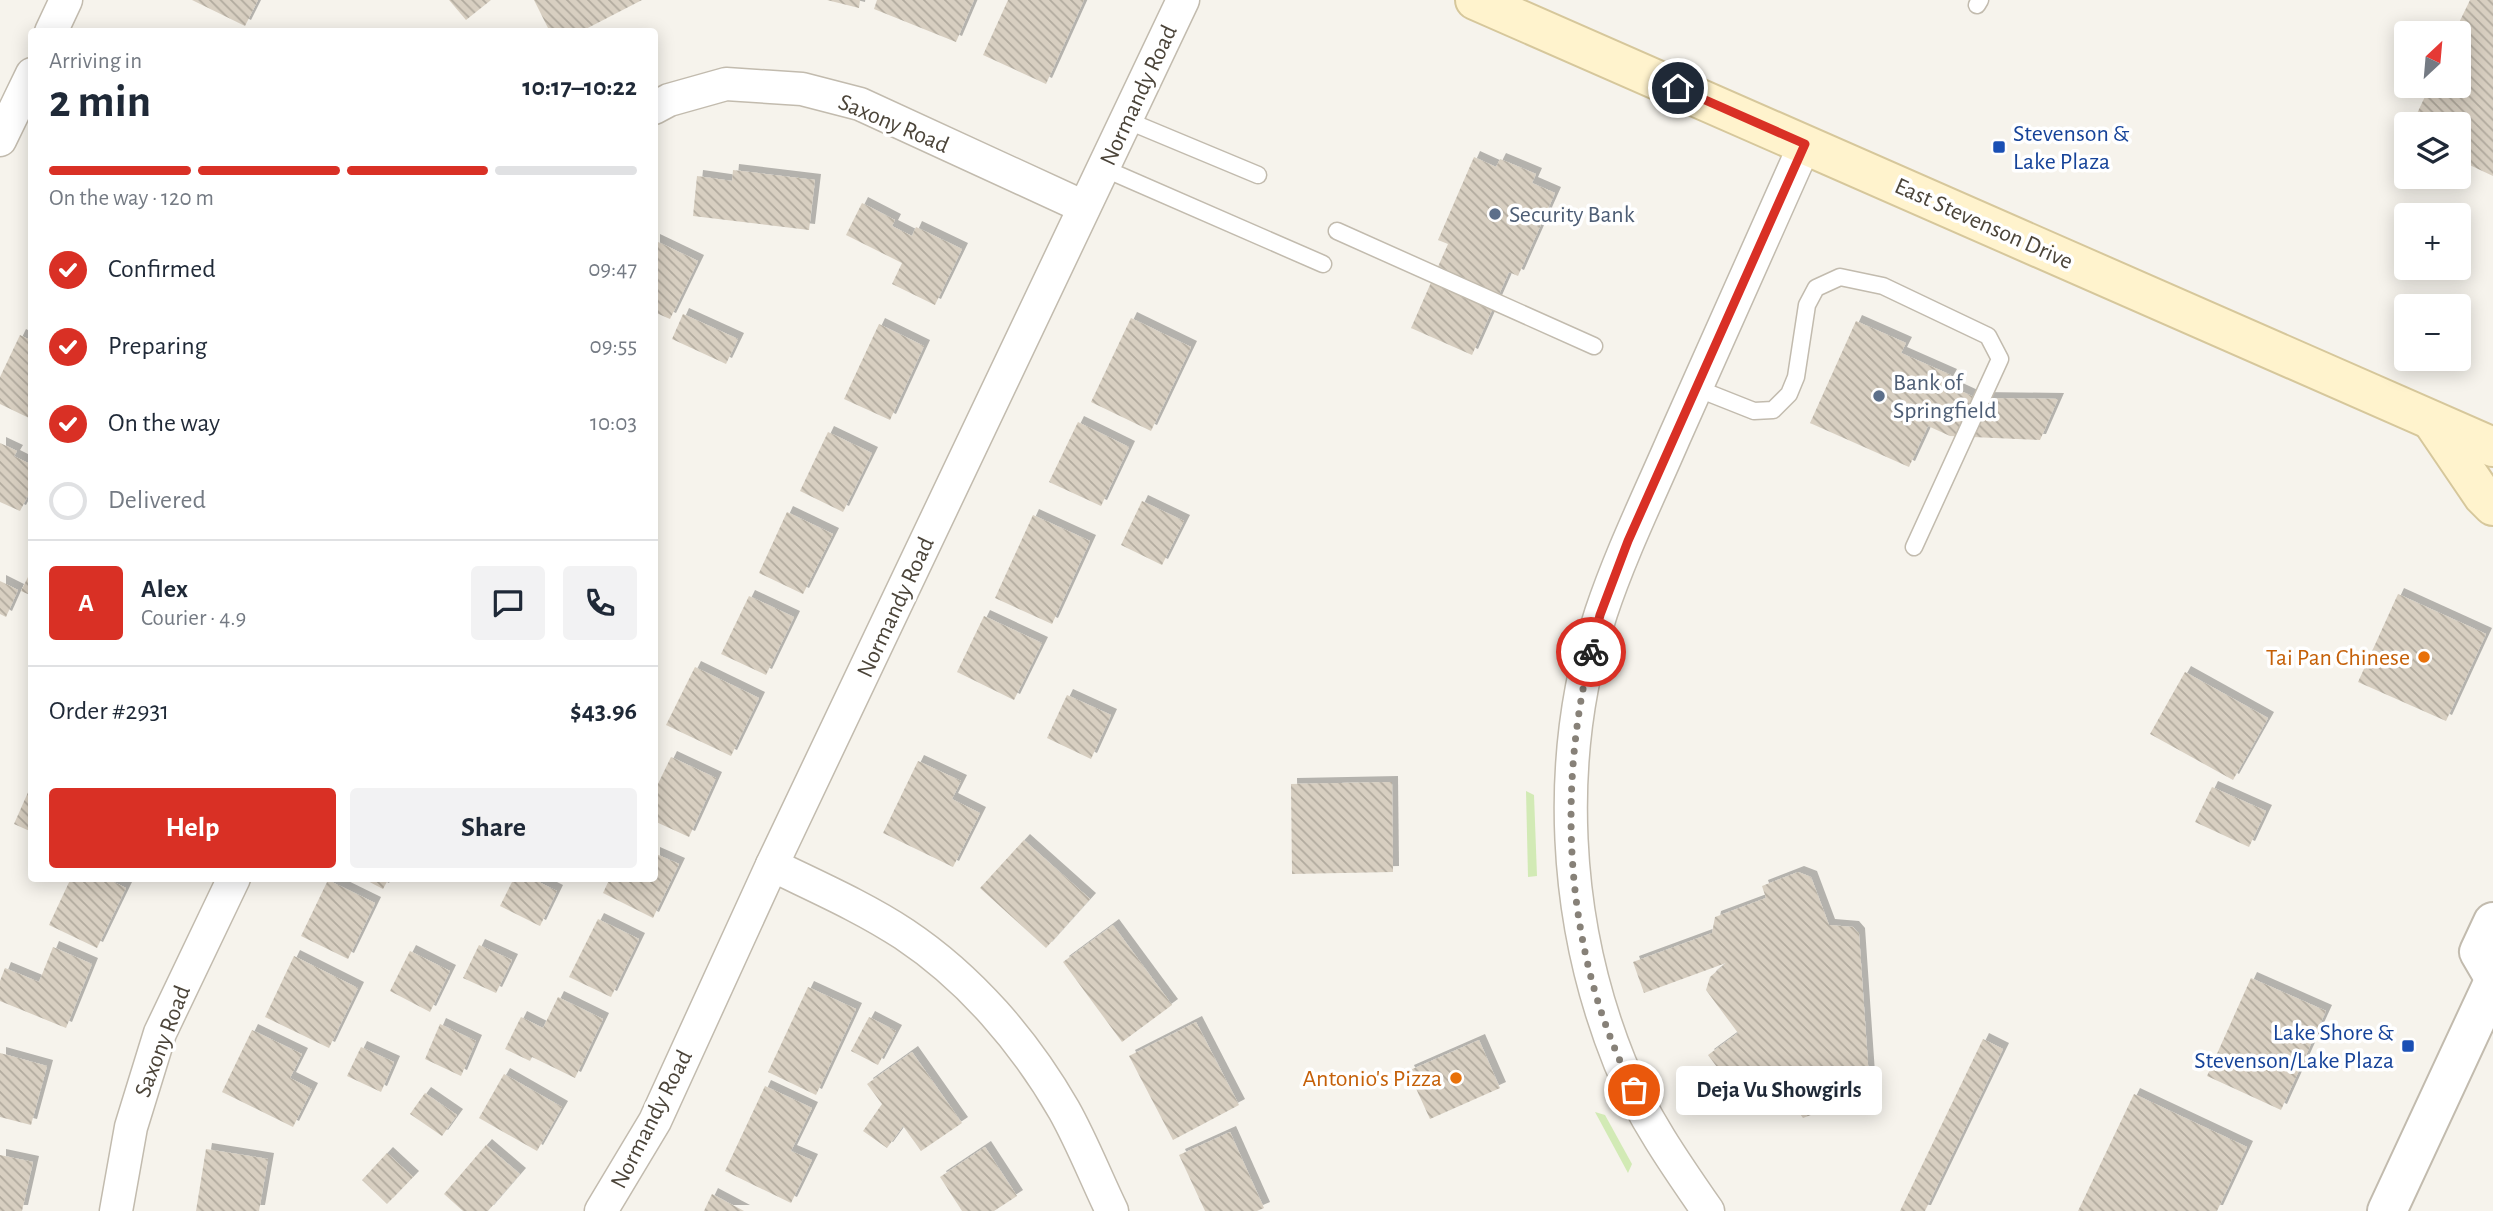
<!DOCTYPE html>
<meta charset="utf-8">
<style>
:root{--surface:#fff;--page:#f2f2f3;--text:#1f2937;--muted:#747a83;--line:#e0e1e3;--accent:#d93025}
body{margin:0;font-family:"Alegreya Sans",sans-serif;background:var(--page);color:var(--text);height:100vh;display:flex;flex-direction:column;font-size:26px;white-space:nowrap}
*{box-sizing:border-box;margin:0}
p{font-size:23px;color:var(--muted)}
.icon{flex:none;width:38px;height:38px;fill:none;stroke:currentColor;stroke-width:2;stroke-linecap:round;stroke-linejoin:round}
.map{position:relative;flex:1;overflow:hidden}
.details{position:absolute;left:28px;top:28px;width:630px;height:854px;display:flex;flex-direction:column;background:var(--surface);border-radius:7px;box-shadow:0 4px 18px #0003}
.details>*{flex:none}
.needle{width:46px;rotate:26deg}
.fabs{position:absolute;left:2394px;top:21px;display:grid;gap:14px}
.fabs a{display:grid;place-items:center;width:77px;height:77px;border-radius:7px;background:var(--surface);box-shadow:0 4px 18px #0003;font-size:35px}
.pin{position:absolute;display:grid;place-items:center;width:60px;height:60px;color:#fff;margin:-30px;border:4px solid #fff;border-radius:50%;box-shadow:0 2px 7px #0007}
.courier{position:absolute;display:grid;place-items:center;width:70px;height:70px;margin:-35px;border:5px solid #d93025;border-radius:50%;background:#fff;color:#222;box-shadow:0 2px 9px #0007}
.bubble{position:absolute;height:49px;border-radius:7px;background:var(--surface);box-shadow:0 4px 18px #0003;font-size:23px;font-weight:700;line-height:49px;text-align:center}
.headline em{font-style:normal;font-weight:700}
.headline div{display:flex;flex-direction:column-reverse}
.headline{display:flex;align-items:center;justify-content:space-between;height:119px;padding:0 21px}
h1{font-size:46px;font-weight:700;line-height:52px}
.bar{display:grid;grid-template-columns:repeat(4,1fr);gap:10px 7px;align-content:center;height:84px;padding:0 21px}
.bar i{height:9px;border-radius:5px;background:var(--line)}
.bar .current{background:var(--accent)}
.bar p{grid-column:span 4}
.line{display:flex;align-items:center;gap:18px;padding:0 21px;border-top:2px solid var(--line)}
.line div{flex:1}
.round{display:grid;place-items:center;flex:none;width:74px;height:74px;border-radius:7px;background:var(--page)}
ol{padding:0 21px;list-style:none}
li{display:flex;align-items:center;gap:21px;height:77px}
li p{margin-inline-start:auto}
li .icon{padding:7px;border-radius:50%;background:var(--accent);color:#fff;stroke-width:4}
li:last-child{color:var(--muted)}
li i{width:38px;height:38px;border:4px solid var(--line);border-radius:50%}
.button{display:flex;gap:14px;margin-top:auto;padding:14px 21px}
.button a{flex:1;height:80px;border-radius:7px;background:var(--accent);color:#fff;font-size:28px;font-weight:700;line-height:80px;text-align:center}
.button a+a{background:var(--page);color:var(--text)}
.map>svg:first-child{display:block}
.grass{fill:#d2eab5}
.building{fill:url(#building-back-hatch);filter:url(#shadow)}
.lines{fill:none;stroke-linecap:round;stroke-linejoin:round}
.service-casing{stroke:#c2bbae;stroke-width:19}
.minor-casing{stroke:#c2bbae;stroke-width:35}
.tertiary-casing{stroke:#c2bbae;stroke-width:42}
.secondary-casing{stroke:#d6c79b;stroke-width:42}
.service{stroke:#fff;stroke-width:16}
.minor{stroke:#fff;stroke-width:32}
.tertiary{stroke:#fff;stroke-width:38}
.secondary{stroke:#fff3cd;stroke-width:38}
.done{stroke:#878178;stroke-width:7;stroke-dasharray:0 12.6}
.route{stroke:#d93025;stroke-width:9}
.transit-dot{fill:#1a4fb4;stroke:#fff;stroke-width:2.5}
.service-dot{fill:#5c6f8a;stroke:#fff;stroke-width:2.5}
.food-dot{fill:#e8710a;stroke:#fff;stroke-width:2.5}
.labels{text-anchor:middle;stroke-width:7;stroke-linejoin:round;paint-order:stroke}
.street-label{font-size:24px;fill:#4b4439;stroke:#fff}
.transit-label{font-size:24px;fill:#164399;stroke:#fff;text-anchor:start}
.service-label{font-size:24px;fill:#4e5e75;stroke:#fff;text-anchor:start}
.food-label{font-size:24px;fill:#c56008;stroke:#fff;text-anchor:end}
</style>
<div class="map">
<svg width="2493" height="1211" viewBox="0 0 2493 1211">
<defs>
<pattern id="building-back-hatch" width="6" height="6" patternUnits="userSpaceOnUse" patternTransform="scale(1.75)"><rect width="6" height="6" fill="#d8cfc1"/><path d="M-1 5l2 2M0 0l6 6M5-1l2 2" fill="none" stroke="#b1aa9e"/></pattern>
<filter id="shadow"><feDropShadow dx="6" dy="-6" stdDeviation="0" flood-color="#0004"/></filter>
</defs>
<rect width="100%" height="100%" fill="#f6f3ec"/>
<g class="grass">
<polygon points="1526,791 1534,795 1537,876 1528,877"/>
<polygon points="1595,1112 1605,1115 1632,1164 1628,1173"/>
</g>
<g class="building">
<polygon points="192,0 258,0 245,26"/>
<polygon points="449,0 491,0 466,20"/>
<polygon points="534,0 642,0 580,32 550,32"/>
<polygon points="827,0 860,0 859,8"/>
<polygon points="877,0 974,0 956,42 874,9"/>
<polygon points="1008,0 1084,0 1046,84 983,55"/>
<polygon points="2470,0 2493,0 2493,176 2459,160 2459,124 2412,124 2430,86 2459,86 2459,33 2454,33"/>
<polygon points="1474,157 1496,167 1500,159 1536,174 1532,183 1555,193 1518,276 1509,272 1472,355 1411,328 1448,244 1438,240"/>
<polygon points="733,170 815,180 809,230 693,216 697,176 732,181"/>
<polygon points="862,203 895,220 892,226 912,236 916,227 962,249 935,305 892,284 902,263 846,235"/>
<polygon points="654,240 698,261 670,319 654,312"/>
<polygon points="683,314 738,339 726,364 672,339"/>
<polygon points="1131,318 1191,347 1151,431 1091,402"/>
<polygon points="1856,321 1906,343 1901,353 1951,375 1946,384 1976,398 2058,399 2040,440 1950,436 1928,426 1909,467 1810,423"/>
<polygon points="879,324 924,346 890,420 844,399"/>
<polygon points="20,335 32,341 29,418 0,404 0,377"/>
<polygon points="1078,422 1129,447 1101,506 1049,482"/>
<polygon points="828,432 872,453 843,512 800,491"/>
<polygon points="0,443 17,451 14,456 32,465 32,488 20,511 0,502"/>
<polygon points="1142,501 1184,521 1162,565 1121,545"/>
<polygon points="787,512 833,534 803,594 759,573"/>
<polygon points="1033,515 1090,541 1052,624 995,598"/>
<polygon points="32,569 32,596 21,591"/>
<polygon points="0,581 18,590 6,617 0,614"/>
<polygon points="2398,594 2486,634 2446,721 2358,682"/>
<polygon points="749,596 794,617 766,675 721,654"/>
<polygon points="984,616 1042,643 1014,700 957,672"/>
<polygon points="695,667 759,698 731,756 666,725"/>
<polygon points="2185,672 2268,718 2233,780 2150,734"/>
<polygon points="1067,695 1111,715 1091,759 1047,738"/>
<polygon points="671,757 716,778 689,837 654,821 654,792"/>
<polygon points="918,761 961,781 952,799 980,813 953,867 883,833"/>
<polygon points="1392,782 1393,872 1292,874 1291,784"/>
<polygon points="2212,787 2266,811 2249,847 2195,822"/>
<polygon points="29,790 32,791 32,832 14,824"/>
<polygon points="1024,840 1090,899 1046,948 980,888"/>
<polygon points="654,853 679,864 653,918 603,893 610,878 654,878"/>
<polygon points="1798,872 1811,877 1829,925 1853,927 1859,934 1870,1093 1803,1118 1770,1074 1739,1097 1708,1055 1738,1033 1706,990 1710,977 1726,963 1644,993 1633,962 1712,933 1715,917 1766,898 1762,886"/>
<polygon points="71,878 106,878 126,888 97,948 49,925"/>
<polygon points="362,878 389,878 383,889"/>
<polygon points="514,878 531,878 557,891 540,926 500,906"/>
<polygon points="328,880 375,903 348,959 301,936"/>
<polygon points="598,919 639,939 611,997 569,977"/>
<polygon points="1113,925 1172,1005 1122,1042 1063,962"/>
<polygon points="479,945 512,960 496,993 463,978"/>
<polygon points="53,947 92,964 66,1028 0,1001 0,981 5,968 39,982"/>
<polygon points="410,951 450,971 430,1012 390,991"/>
<polygon points="294,956 358,988 329,1048 265,1017"/>
<polygon points="2251,978 2326,1011 2281,1110 2207,1076"/>
<polygon points="808,987 856,1009 816,1095 768,1072"/>
<polygon points="558,997 603,1019 575,1078 532,1057 530,1061 505,1049 521,1017 543,1028"/>
<polygon points="869,1017 896,1031 878,1065 851,1051"/>
<polygon points="1196,1022 1239,1105 1173,1140 1129,1056"/>
<polygon points="440,1024 476,1041 461,1076 425,1059"/>
<polygon points="252,1030 302,1054 290,1078 312,1089 293,1127 222,1092"/>
<polygon points="1983,1039 2003,1049 1925,1211 1900,1211"/>
<polygon points="1479,1040 1500,1088 1430,1119 1408,1071"/>
<polygon points="361,1047 394,1062 381,1092 347,1076"/>
<polygon points="912,1052 962,1123 921,1151 903,1126 887,1148 863,1131 882,1104 867,1084"/>
<polygon points="0,1053 47,1066 31,1125 0,1117"/>
<polygon points="504,1074 562,1107 537,1151 479,1118"/>
<polygon points="765,1086 812,1108 791,1151 812,1160 791,1203 725,1171"/>
<polygon points="425,1093 457,1115 442,1136 410,1114"/>
<polygon points="2134,1094 2247,1147 2217,1211 2078,1211"/>
<polygon points="1230,1132 1264,1208 1257,1211 1205,1211 1179,1155"/>
<polygon points="486,1145 520,1174 488,1211 463,1211 444,1194"/>
<polygon points="985,1147 1017,1196 994,1211 962,1211 940,1177"/>
<polygon points="206,1149 268,1159 259,1211 196,1211"/>
<polygon points="387,1153 413,1177 387,1204 362,1180"/>
<polygon points="0,1155 33,1162 22,1211 0,1211"/>
<polygon points="712,1194 744,1211 704,1211"/>
</g>
<g class="lines">
<g class="service-casing">
<g id="service">
<polyline points="1977,5 1980,0"/>
<polyline points="1126,120 1258,175"/>
<polyline points="1103,168 1323,264"/>
<polyline points="1337,231 1594,346"/>
<polyline points="1696,388 1754,411 1773,410 1789,394 1796,377 1807,305 1816,288 1840,277 1883,286 1988,336 2000,359 1914,547"/>
</g>
</g>
<g class="minor-casing">
<g id="minor">
<polyline points="51,32 66,0"/>
<polyline points="654,108 669,100 726,84 802,89 860,104 1084,207"/>
<polyline points="0,140 32,74"/>
<path d="M772,865C817,887 863,907 904,934C970,978 1025,1042 1064,1110C1082,1142 1096,1178 1112,1211"/>
<polyline points="116,1211 131,1127 160,1033 234,878"/>
<polyline points="601,1211 655,1121 772,865 1183,0"/>
<path d="M1708,1211C1676,1165 1642,1116 1620,1063C1563,922 1554,758 1601,613C1621,553 1649,496 1674,438C1717,340 1761,242 1805,144"/>
</g>
</g>
<g class="tertiary-casing">
<g id="tertiary">
<polyline points="2493,922 2479,952 2493,976"/>
<polyline points="2387,1211 2493,983"/>
</g>
</g>
<g class="secondary-casing">
<g id="secondary">
<polyline points="1475,0 2493,447"/>
<polyline points="2432,421 2483,496 2493,506"/>
</g>
</g>
<use href="#service" class="service"/>
<use href="#minor" class="minor"/>
<use href="#tertiary" class="tertiary"/>
<use href="#secondary" class="secondary"/>
</g>
<g class="lines">
<path class="done" d="M1591,652C1556,795 1565,957 1634,1090"/>
<polyline class="route" points="1591,652 1600,615 1628,541 1805,144 1678,88"/>
</g>
<g class="transit-dot">
<rect x="1992" y="140" width="14" height="14" rx="3.5"/>
<rect x="2401" y="1039" width="14" height="14" rx="3.5"/>
</g>
<g class="service-dot">
<circle cx="1495" cy="214" r="7"/>
<circle cx="1879" cy="396" r="7"/>
</g>
<g class="food-dot">
<circle cx="2424" cy="657" r="7"/>
<circle cx="1456" cy="1078" r="7"/>
</g>
<g class="labels">
<g class="street-label">
<text transform="translate(1138 95) rotate(-65)" y="8">Normandy Road</text>
<text transform="translate(894 123) rotate(23)" y="8">Saxony Road</text>
<text transform="translate(1984 223) rotate(24)" y="8">East Stevenson Drive</text>
<text transform="translate(895 607) rotate(-65)" y="8">Normandy Road</text>
<text transform="translate(162 1041) rotate(-69)" y="8">Saxony Road</text>
<text transform="translate(651 1119) rotate(-63)" y="8">Normandy Road</text>
</g>
<g class="transit-label">
<text x="2013" y="141">Stevenson &amp;<tspan x="2013" dy="28">Lake Plaza</tspan></text>
<text x="2394" y="1040" text-anchor="end">Lake Shore &amp;<tspan x="2394" dy="28">Stevenson/Lake Plaza</tspan></text>
</g>
<g class="service-label">
<text x="1509" y="222">Security Bank</text>
<text x="1893" y="390">Bank of<tspan x="1893" dy="28">Springfield</tspan></text>
</g>
<g class="food-label">
<text x="2410" y="665">Tai Pan Chinese</text>
<text x="1442" y="1086">Antonio's Pizza</text>
</g>
</g>
</svg>
<div class="fabs">
<a><svg class="needle" viewBox="-14 -14 28 28"><path d="M0-13l5 13h-10z" fill="#e53935"/><path d="M0 13l5-13h-10z" fill="#747a83"/></svg></a>
<a><svg class="icon" aria-label="layers" viewBox="0 0 24 24"><path d="M12 4l9 5-9 5-9-5zM3 14l9 5 9-5"/></svg></a>
<a>+</a>
<a>−</a>
</div>
<div class="pin" style="left:1634px;top:1090px;background:#ea580c"><svg class="icon" aria-label="bag" viewBox="0 0 24 24"><path d="M5 8h14l-1 12H6zM9 8a3 3 0 0 1 6 0"/></svg></div>
<div class="pin" style="left:1678px;top:88px;background:#1f2937"><svg class="icon" aria-label="home" viewBox="0 0 24 24"><path d="M3 11l9-7 9 7M6 9v11h12V9"/></svg></div>
<div class="courier" style="left:1591px;top:652px"><svg class="icon" aria-label="bike" viewBox="0 0 24 24"><circle cx="6" cy="16" r="4"/><circle cx="18" cy="16" r="4"/><path d="M6 16l4-8h5l3 8M10 8l3 8H6M13 5h3"/></svg></div>
<div class="bubble" style="left:1676px;top:1066px;width:206px">Deja Vu Showgirls</div>
<section class="details">
<div class="headline"><div><h1>2 min</h1><p>Arriving in</p></div><em>10:17–10:22</em></div>
<div class="bar"><i class="current"></i><i class="current"></i><i class="current"></i><i></i><p>On the way · 120 m</p></div>
<ol>
<li><svg class="icon" aria-label="check" viewBox="0 0 24 24"><path d="M5 12l5 5 9-10"/></svg>Confirmed<p>09:47</p></li>
<li><svg class="icon" aria-label="check" viewBox="0 0 24 24"><path d="M5 12l5 5 9-10"/></svg>Preparing<p>09:55</p></li>
<li><svg class="icon" aria-label="check" viewBox="0 0 24 24"><path d="M5 12l5 5 9-10"/></svg>On the way<p>10:03</p></li>
<li><i></i>Delivered</li>
</ol>
<div class="line" style="height:126px"><b class="round" style="background:var(--accent);color:#fff">A</b><div><b>Alex</b><p>Courier · 4.9</p></div><a class="round"><svg class="icon" aria-label="chat" viewBox="0 0 24 24"><path d="M4 5h16v11H9l-5 4z"/></svg></a><a class="round"><svg class="icon" aria-label="phone" viewBox="0 0 24 24"><path d="M5 4h4l2 5-3 2q2 4 5 5l2-3 5 2v4C11 20 4 13 5 4z"/></svg></a></div>
<div class="line" style="height:91px"><div>Order #2931</div><b>$43.96</b></div>
<div class="button"><a>Help</a><a>Share</a></div>
</section>
</div>
